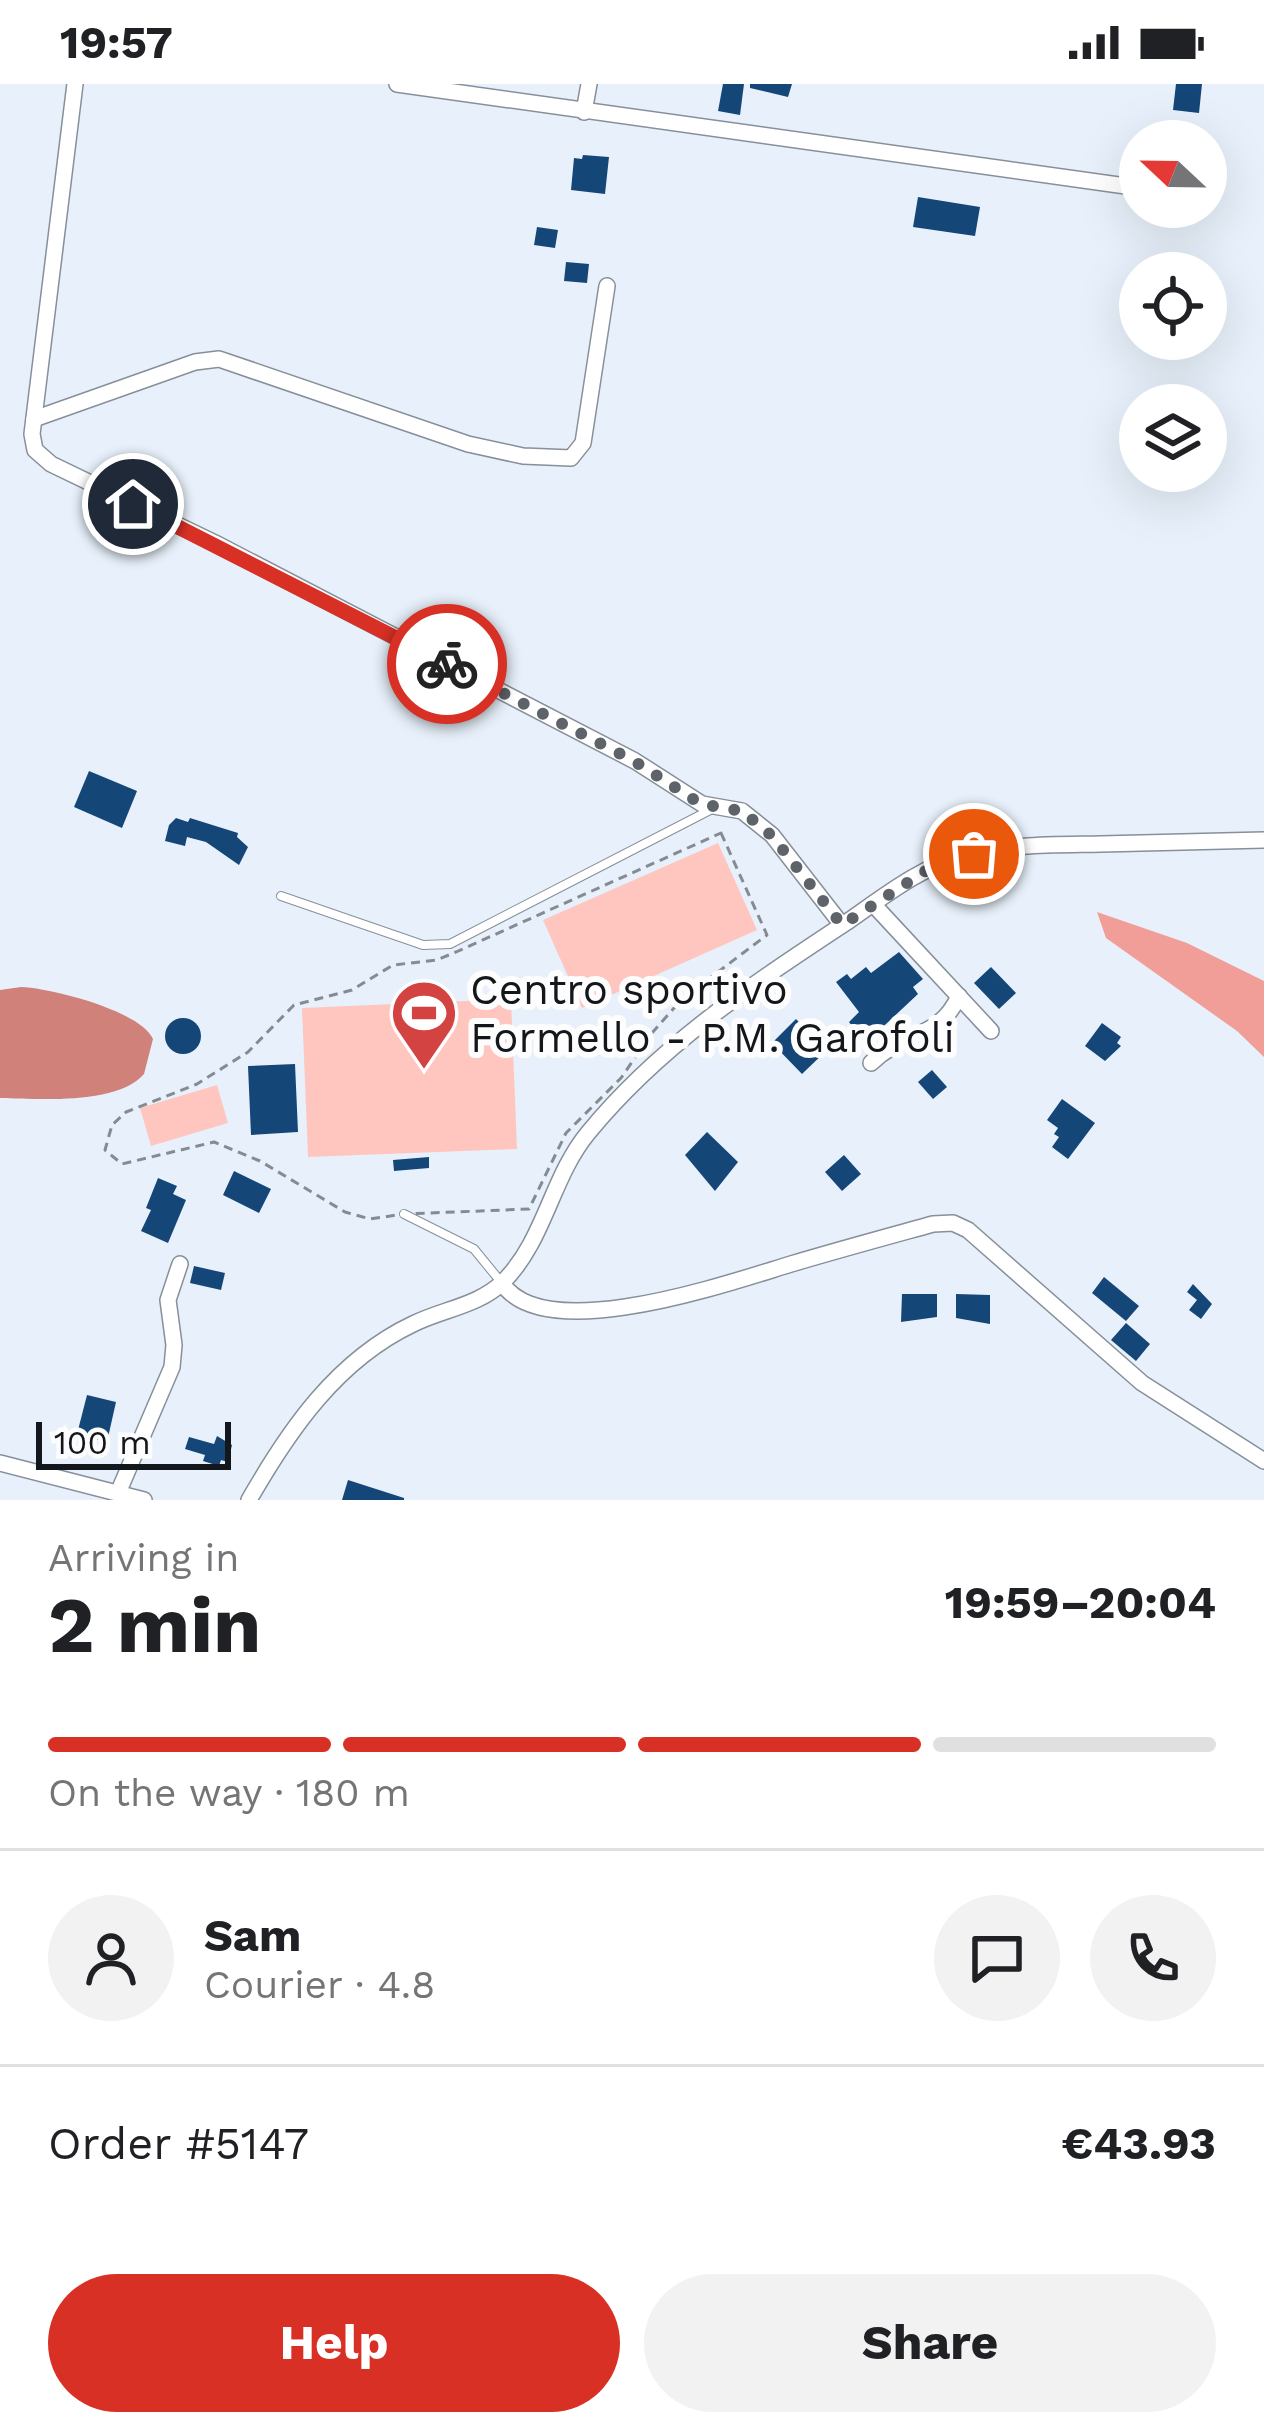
<!DOCTYPE html>
<meta charset="utf-8">
<style>
:root{--surface:#fff;--page:#f2f2f2;--text:#202124;--muted:#757577;--line:#e0e0e0;--accent:#d93025}
body{margin:0;font-family:"Work Sans",sans-serif;background:var(--page);color:var(--text);height:100vh;display:flex;flex-direction:column;font-size:45px;white-space:nowrap}
*{box-sizing:border-box;margin:0}
p{font-size:39px;color:var(--muted)}
.icon{flex:none;width:66px;height:66px;fill:none;stroke:currentColor;stroke-width:2;stroke-linecap:round;stroke-linejoin:round}
.map{position:relative;height:1416px;overflow:hidden}
.details{display:flex;flex-direction:column;background:var(--surface);flex:1}
.details>*{flex:none}
.needle{width:78px;rotate:292deg}
.fabs{position:absolute;left:1119px;top:36px;display:grid;gap:24px}
.fabs a{display:grid;place-items:center;width:108px;height:108px;border-radius:50%;background:var(--surface);box-shadow:0 12px 48px #0002;font-size:60px}
.scale{position:absolute;left:36px;bottom:30px;width:195px;box-sizing:border-box;padding-left:12px;border:6px solid #13161a;border-top:0;font-size:33px;line-height:42px;white-space:nowrap;color:#13161a;-webkit-text-stroke:9px #fdfdfd;paint-order:stroke}
.pin{position:absolute;display:grid;place-items:center;width:102px;height:102px;color:#fff;margin:-51px;border:6px solid #fff;border-radius:50%;box-shadow:0 3px 12px #0007}
.courier{position:absolute;display:grid;place-items:center;width:120px;height:120px;margin:-60px;border:9px solid #d93025;border-radius:50%;background:#fff;color:#222;box-shadow:0 3px 15px #0007}
.summary em{font-style:normal;font-weight:700}
.summary div{display:flex;flex-direction:column-reverse}
.summary{display:flex;align-items:center;justify-content:space-between;height:204px;padding:0 48px}
h1{font-size:78px;font-weight:700;line-height:90px}
.bar{display:grid;grid-template-columns:repeat(4,1fr);gap:18px 12px;align-content:center;height:144px;padding:0 48px}
.bar i{height:15px;border-radius:9px;background:var(--line)}
.bar .current{background:var(--accent)}
.bar p{grid-column:span 4}
.line{display:flex;align-items:center;gap:30px;padding:0 48px;border-top:3px solid var(--line)}
.line div{flex:1}
.round{display:grid;place-items:center;flex:none;width:126px;height:126px;border-radius:63px;background:var(--page)}
.cta{display:flex;gap:24px;margin-top:auto;padding:24px 48px}
.cta a{flex:1;height:138px;border-radius:72px;background:var(--accent);color:#fff;font-size:48px;font-weight:700;line-height:138px;text-align:center}
.cta a+a{background:var(--page);color:var(--text)}
.status{display:flex;justify-content:space-between;align-items:center;height:84px;padding:0 60px;background:var(--surface);direction:ltr}
.status svg{height:33px;fill:currentColor}
.map>svg:first-child{display:block}
.green{fill:#ffc6c0}
.forest{fill:#f09e97}
.water{fill:#cf817a}
.building{fill:#154678}
.lines{fill:none;stroke-linecap:round;stroke-linejoin:round}
.lane-casing{stroke:#878f99;stroke-width:10}
.street-casing{stroke:#878f99;stroke-width:18}
.path{stroke:#858b93;stroke-width:3;stroke-dasharray:9 6;stroke-linecap:butt}
.lane{stroke:#fff;stroke-width:8}
.street{stroke:#fff;stroke-width:15}
.done{stroke:#5e6369;stroke-width:12;stroke-dasharray:0 21.6}
.route{stroke:#d93025;stroke-width:15}
.labels{text-anchor:middle;stroke-width:12;stroke-linejoin:round;paint-order:stroke}
.poi-label{font-size:42px;fill:#13161a;stroke:#fdfdfd;text-anchor:start}
</style>
<div class="status"><b>19:57</b><svg viewBox="0 0 49 12"><path d="M0 12V9h3v3zM5 12V6h3v6zM10 12V3h3v9zM15 12V0h3v12zM26 1h20v11H26zM47 4h2v5h-2z"/></svg></div>
<div class="map">
<svg width="1264" height="1416" viewBox="0 0 1264 1416">
<rect width="100%" height="100%" fill="#e8f1fb"/>
<g class="green">
<polygon points="718,759 757,846 582,924 543,836"/>
<polygon points="511,915 517,1065 308,1073 302,924"/>
<polygon points="217,1001 228,1039 151,1062 140,1024"/>
</g>
<polygon class="forest" points="1097,828 1187,859 1264,897 1264,973 1237,947 1106,854"/>
<path class="water" d="M21,903C51,904 141,927 153,955L144,990C117,1021 40,1015 0,1014V906Z"/>
<g class="building">
<polygon points="723,0 744,0 740,31 718,27"/>
<polygon points="750,0 792,0 788,13 750,4"/>
<polygon points="1176,0 1202,0 1199,29 1173,26"/>
<polygon points="583,71 609,73 605,110 571,106 574,74 582,75"/>
<polygon points="918,113 980,123 975,152 913,143"/>
<polygon points="537,143 558,146 555,164 534,161"/>
<polygon points="566,178 589,180 587,199 564,197"/>
<polygon points="89,687 137,707 122,744 74,723"/>
<polygon points="176,734 188,738 190,734 238,749 237,753 248,763 239,781 206,758 187,753 185,762 165,757 169,741"/>
<polygon points="899,868 923,895 913,903 918,910 870,955 862,945 857,949 849,938 859,928 836,898 847,890 851,895 866,883 871,889"/>
<polygon points="991,883 1016,909 999,925 974,899"/>
<circle cx="183" cy="952" r="18"/>
<polygon points="796,935 826,967 802,990 772,959"/>
<polygon points="1102,939 1121,953 1117,959 1121,962 1105,977 1085,962"/>
<polygon points="295,980 298,1048 251,1051 248,982"/>
<polygon points="932,986 947,1003 933,1015 918,998"/>
<polygon points="1062,1015 1095,1039 1068,1075 1052,1063 1059,1053 1054,1050 1058,1044 1047,1036"/>
<polygon points="707,1048 738,1078 715,1107 685,1071"/>
<polygon points="844,1071 861,1090 842,1107 825,1088"/>
<polygon points="429,1073 429,1084 394,1087 393,1076"/>
<polygon points="234,1087 271,1105 259,1129 223,1111"/>
<polygon points="158,1094 177,1102 173,1110 186,1116 168,1159 141,1147 151,1126 146,1124"/>
<polygon points="194,1182 225,1189 221,1206 190,1199"/>
<polygon points="1104,1193 1139,1222 1126,1237 1092,1209"/>
<polygon points="1193,1200 1212,1220 1201,1235 1189,1226 1197,1216 1187,1208"/>
<polygon points="902,1210 937,1210 937,1233 901,1238"/>
<polygon points="956,1210 990,1211 990,1240 956,1234"/>
<polygon points="1126,1239 1150,1260 1136,1277 1111,1256"/>
<polygon points="87,1311 116,1318 107,1358 77,1350"/>
<polygon points="217,1352 232,1361 228,1378 221,1376 219,1382 203,1377 205,1371 185,1365 189,1353 214,1360"/>
<polygon points="348,1396 404,1414 404,1416 342,1416"/>
</g>
<g class="lines">
<g class="lane-casing">
<g id="lane">
<polyline points="281,812 423,861 450,860 714,724"/>
<polyline points="404,1130 474,1165 501,1198"/>
</g>
</g>
<g class="street-casing">
<g id="street">
<polyline points="75,0 32,350 35,366 51,380 215,459 635,677 702,720 742,727 772,751 842,841"/>
<polyline points="397,0 1140,104"/>
<polyline points="584,28 589,0"/>
<polyline points="34,335 195,278 219,275 468,360 523,372 571,374 583,359 607,202"/>
<polyline points="873,820 991,947"/>
<path d="M871,979C905,946 939,956 959,912"/>
<path d="M502,1199C544,1264 731,1198 791,1180C838,1166 886,1153 933,1140L953,1139L968,1146L1142,1299L1264,1377"/>
<polyline points="0,1379 144,1416"/>
<polyline points="118,1409 172,1283 174,1261 168,1216 180,1180"/>
<path d="M249,1416C289,1346 337,1276 413,1240C443,1225 478,1222 503,1198C545,1156 551,1094 588,1049C660,961 753,900 847,838C883,813 922,782 965,771C1009,760 1056,761 1101,760C1155,759 1210,757 1264,756"/>
</g>
</g>
<polygon class="path" points="721,749 767,851 682,915 652,949 621,994 566,1049 529,1125 404,1130 370,1135 345,1128 260,1077 214,1058 122,1080 105,1066 112,1041 126,1028 197,1000 248,968 294,921 352,906 393,881 437,876 456,868"/>
<use href="#lane" class="lane"/>
<use href="#street" class="street"/>
</g>
<g class="lines">
<polyline class="done" points="447,580 634,677 701,720 742,727 772,752 842,841 927,786 974,770"/>
<polyline class="route" points="133,420 447,580"/>
</g>
<defs>
<g id="stadium-pin" transform="scale(3.45)"><path d="M0 17L-7.5 6A9.5 9.5 0 1 1 7.5 6Z" fill="#d24341" stroke="#fdfdfd"/><path d="M0-5a6.5 5 0 1 0 0 10a6.5 5 0 1 0 0-10ZM-3.5-1.8h7v3.6h-7Z" fill="#fff"/></g>
</defs>
<g fill-rule="evenodd">
<use href="#stadium-pin" x="424" y="929"/>
</g>
<g class="labels">
<g class="poi-label">
<text x="470" y="920">Centro sportivo<tspan x="470" dy="48">Formello - P.M. Garofoli</tspan></text>
</g>
</g>
</svg>
<div class="fabs">
<a><svg class="needle" viewBox="-14 -14 28 28"><path d="M0-13l5 13h-10z" fill="#e53935"/><path d="M0 13l5-13h-10z" fill="#757577"/></svg></a>
<a><svg class="icon" aria-label="locate" viewBox="0 0 24 24"><circle cx="12" cy="12" r="6"/><path d="M12 2v4M12 18v4M2 12h4M18 12h4"/></svg></a>
<a><svg class="icon" aria-label="layers" viewBox="0 0 24 24"><path d="M12 4l9 5-9 5-9-5zM3 14l9 5 9-5"/></svg></a>
</div>
<div class="scale">100 m</div>
<div class="pin" style="left:974px;top:770px;background:#ea580c"><svg class="icon" aria-label="bag" viewBox="0 0 24 24"><path d="M5 8h14l-1 12H6zM9 8a3 3 0 0 1 6 0"/></svg></div>
<div class="pin" style="left:133px;top:420px;background:#1f2937"><svg class="icon" aria-label="home" viewBox="0 0 24 24"><path d="M3 11l9-7 9 7M6 9v11h12V9"/></svg></div>
<div class="courier" style="left:447px;top:580px"><svg class="icon" aria-label="bike" viewBox="0 0 24 24"><circle cx="6" cy="16" r="4"/><circle cx="18" cy="16" r="4"/><path d="M6 16l4-8h5l3 8M10 8l3 8H6M13 5h3"/></svg></div>
</div>
<section class="details">
<div class="summary"><div><h1>2 min</h1><p>Arriving in</p></div><em>19:59–20:04</em></div>
<div class="bar"><i class="current"></i><i class="current"></i><i class="current"></i><i></i><p>On the way · 180 m</p></div>
<div class="line" style="height:216px"><a class="round"><svg class="icon" aria-label="person" viewBox="0 0 24 24"><circle cx="12" cy="8" r="4"/><path d="M4 21q1-7 8-7t8 7"/></svg></a><div><b>Sam</b><p>Courier · 4.8</p></div><a class="round"><svg class="icon" aria-label="chat" viewBox="0 0 24 24"><path d="M4 5h16v11H9l-5 4z"/></svg></a><a class="round"><svg class="icon" aria-label="phone" viewBox="0 0 24 24"><path d="M5 4h4l2 5-3 2q2 4 5 5l2-3 5 2v4C11 20 4 13 5 4z"/></svg></a></div>
<div class="line" style="height:156px"><div>Order #5147</div><b>€43.93</b></div>
<div class="cta"><a>Help</a><a>Share</a></div>
</section>
